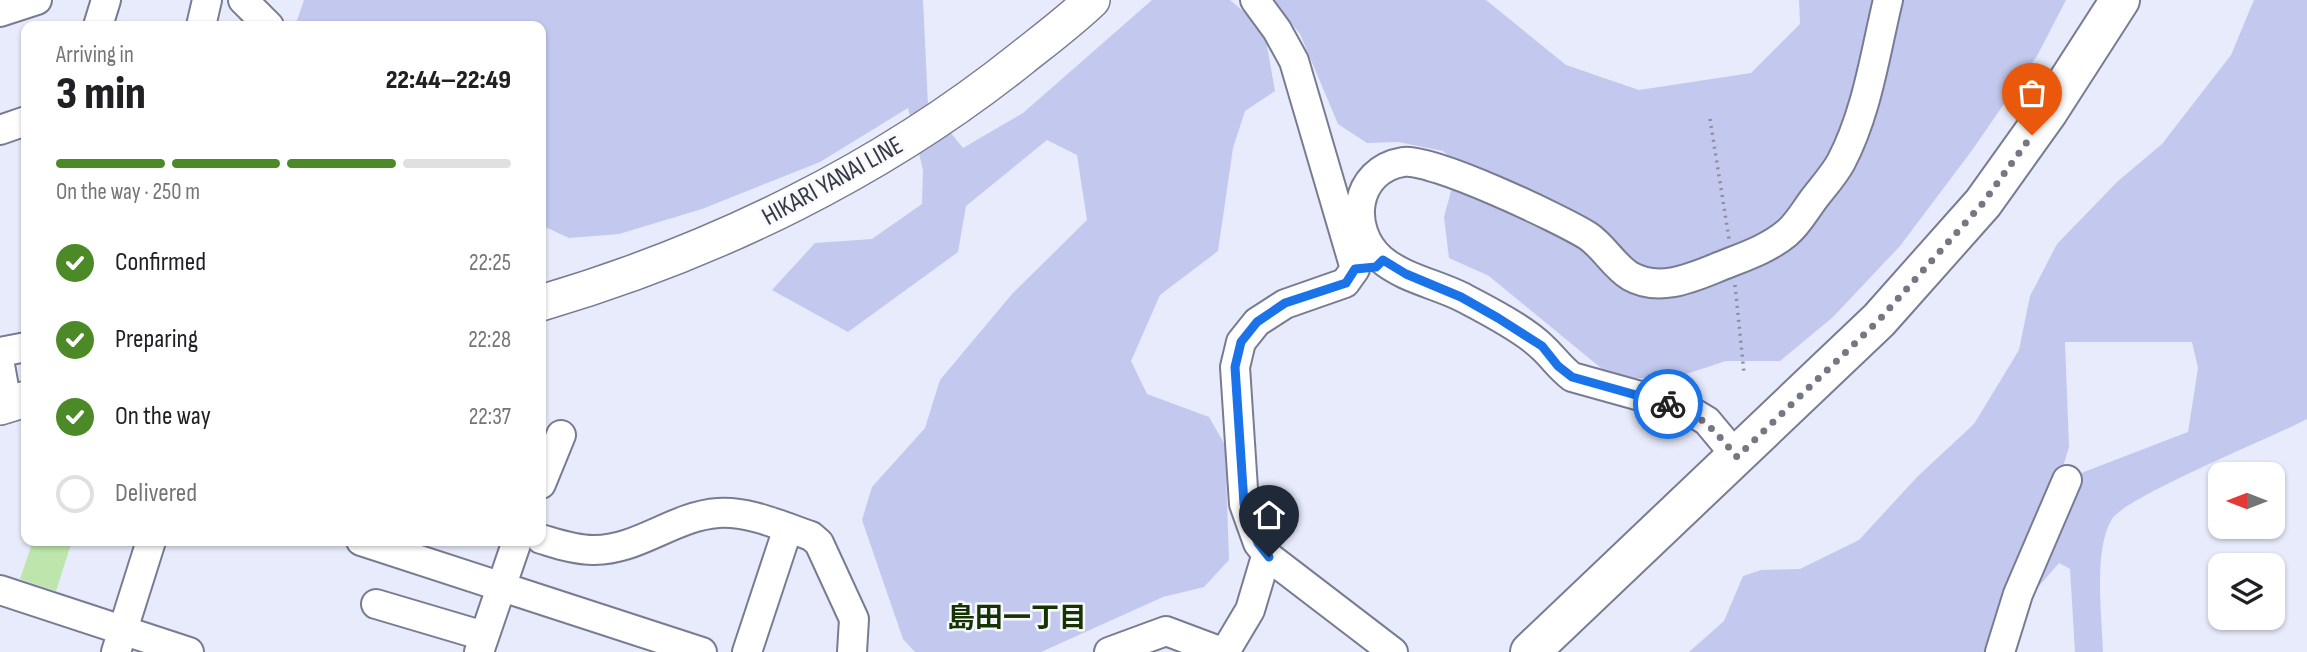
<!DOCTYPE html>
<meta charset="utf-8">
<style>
:root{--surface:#fff;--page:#f2f2f2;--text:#202124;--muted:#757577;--line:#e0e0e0;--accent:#4c8927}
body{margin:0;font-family:"Sofia Sans Condensed","Noto Sans JP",sans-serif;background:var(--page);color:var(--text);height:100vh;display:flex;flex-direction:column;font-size:26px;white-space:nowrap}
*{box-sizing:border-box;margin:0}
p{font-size:23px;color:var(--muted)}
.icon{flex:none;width:38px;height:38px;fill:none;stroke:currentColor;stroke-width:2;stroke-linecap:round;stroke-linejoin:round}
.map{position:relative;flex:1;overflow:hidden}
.drawer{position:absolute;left:21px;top:21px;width:525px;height:525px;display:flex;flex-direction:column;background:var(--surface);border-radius:14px;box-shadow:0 2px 5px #0004}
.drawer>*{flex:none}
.needle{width:46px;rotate:270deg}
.tools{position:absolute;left:2208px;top:462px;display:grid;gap:14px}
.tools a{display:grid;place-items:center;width:77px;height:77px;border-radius:14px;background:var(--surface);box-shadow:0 2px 5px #0004;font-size:35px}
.pin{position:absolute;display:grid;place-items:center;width:60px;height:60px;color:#fff;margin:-72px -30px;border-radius:50% 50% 50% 0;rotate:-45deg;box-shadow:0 0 7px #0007}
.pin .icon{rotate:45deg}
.courier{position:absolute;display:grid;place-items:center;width:70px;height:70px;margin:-35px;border:5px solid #1a73e8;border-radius:50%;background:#fff;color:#222;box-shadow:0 2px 9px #0007}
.head em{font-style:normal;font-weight:800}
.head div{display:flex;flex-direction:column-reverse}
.head{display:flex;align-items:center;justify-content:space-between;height:119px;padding:0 35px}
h1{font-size:46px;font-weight:800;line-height:52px}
.bar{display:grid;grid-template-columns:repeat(4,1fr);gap:10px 7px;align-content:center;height:84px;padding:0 35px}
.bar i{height:9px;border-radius:5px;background:var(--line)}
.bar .active{background:var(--accent)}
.bar p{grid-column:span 4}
ol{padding:0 35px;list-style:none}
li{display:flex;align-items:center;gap:21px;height:77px}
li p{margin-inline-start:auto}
li .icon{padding:7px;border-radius:50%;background:var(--accent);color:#fff;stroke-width:4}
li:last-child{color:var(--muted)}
li i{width:38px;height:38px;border:4px solid var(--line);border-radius:50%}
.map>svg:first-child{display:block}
.green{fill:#c3c9ee}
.building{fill:#bee5ac}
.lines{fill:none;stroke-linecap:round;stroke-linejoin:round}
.minor-casing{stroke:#787c93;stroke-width:32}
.major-casing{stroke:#787c93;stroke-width:38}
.highway-casing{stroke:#787c93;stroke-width:42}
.path{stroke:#8c8e9b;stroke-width:3.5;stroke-dasharray:2 5;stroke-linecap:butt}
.minor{stroke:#fff;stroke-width:28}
.major{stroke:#fff;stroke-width:35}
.highway{stroke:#fff;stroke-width:38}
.done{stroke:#757783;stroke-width:7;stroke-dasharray:0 12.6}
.route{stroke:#1a73e8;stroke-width:9}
.labels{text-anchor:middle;stroke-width:5;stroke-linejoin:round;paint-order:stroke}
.street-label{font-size:26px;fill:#373943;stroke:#f8f9fe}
.neighbourhood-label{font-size:28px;font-weight:bold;fill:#163304;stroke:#f8f9fe}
</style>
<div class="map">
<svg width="2307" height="652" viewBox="0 0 2307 652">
<rect width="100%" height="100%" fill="#e8ebfb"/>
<g class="green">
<polygon points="304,0 923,0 928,105 963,148 1023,113 1152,0 1230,0 1264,29 1275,91 1245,111 1233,148 1218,251 1160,295 1131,361 1147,394 1209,417 1225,445 1229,560 1204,587 1163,597 1041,652 915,652 903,639 862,520 872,487 925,428 940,380 1012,294 1087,220 1077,155 1047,140 966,206 958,252 848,332 772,290 815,243 872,239 922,204 923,170 908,108 820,162 702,209 619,234 569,238 541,225 541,26 295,26"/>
<polygon points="1273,0 1486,0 1566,65 1639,90 1751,73 1800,24 1799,0 2066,0 2037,56 1973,149 1900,246 1833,317 1780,361 1726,361 1674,378 1613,378 1489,276 1449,258 1444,217 1458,165 1443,151 1398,142 1367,143 1338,124 1300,34"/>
<path d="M2254,0H2307V419C2273,437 2127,496 2112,519C2093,549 2102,617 2103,652H2075L2070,569L2059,563L2032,594L2076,475L2188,432L2198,368L2192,342H2065L2069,447L2006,652H1689L1724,621L1743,576L1761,570L1800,569L1859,540L1918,476L1974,424L2019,350L2030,296L2057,244L2118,181L2162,144L2231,55Z"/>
</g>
<polygon class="building" points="33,541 72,541 56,591 20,579"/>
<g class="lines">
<g class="minor-casing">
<g id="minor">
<polyline points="243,0 269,26"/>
<polyline points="1255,0 1277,30 1294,61 1355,269 1345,283 1285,304 1257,322 1241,342 1235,367 1244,504 1258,543 1269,557 1393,652"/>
<polyline points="0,12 37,0"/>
<polyline points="98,26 106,0"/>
<polyline points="201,26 207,0"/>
<polyline points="0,130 26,121"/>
<polyline points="0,352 26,347"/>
<polyline points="0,365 7,404"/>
<path d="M1737,457L1707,421L1687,409L1572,377C1560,368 1553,357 1542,347C1524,329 1485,309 1462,297C1436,284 1403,278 1381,259C1347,229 1354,170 1403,162C1430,157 1561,219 1588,236C1604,247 1614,266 1630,276C1658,292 1689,279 1716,268C1740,258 1767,250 1787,233C1797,225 1805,211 1813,200C1822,188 1834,175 1841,162C1867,113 1875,54 1888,0"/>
<polyline points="541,484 561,435"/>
<path d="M541,539C558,544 575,550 593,550C637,551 674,516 718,513C750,511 781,526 811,536L819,543L854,619L852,652"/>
<polyline points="361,541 702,652"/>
<polyline points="0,590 189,652"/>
<polyline points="376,604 484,636"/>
<polyline points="116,652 151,541"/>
<polyline points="479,652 517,541"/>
<polyline points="747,652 788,528"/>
<polyline points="1109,652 1166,631 1222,652"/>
<polyline points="1225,652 1250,610 1264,563 1269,557"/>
<polyline points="2000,652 2018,594 2067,480"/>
</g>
</g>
<g class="major-casing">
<g id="major">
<path d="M541,303C714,252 881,171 1022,58C1046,39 1070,21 1092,0"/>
<polyline points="0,407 26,399"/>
</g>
</g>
<g class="highway-casing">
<polyline id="highway" points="1530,652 1879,320 1983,203 2048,112 2120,0"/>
</g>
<g class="path">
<polyline points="1710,119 1729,239"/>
<polyline points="1735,285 1744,373"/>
</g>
<use href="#minor" class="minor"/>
<use href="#major" class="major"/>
<use href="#highway" class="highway"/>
</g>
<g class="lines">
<path class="done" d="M1668,404C1701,413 1715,431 1737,457L1879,320L1983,203L2032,135"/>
<polyline class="route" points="1269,557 1258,543 1244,504 1235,367 1241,342 1257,322 1285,303 1346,283 1355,269 1376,267 1383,260 1406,274 1461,297 1498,318 1542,346 1558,366 1572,377 1668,404"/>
</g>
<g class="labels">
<g class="street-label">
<text transform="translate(832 180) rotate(-29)" y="9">HIKARI YANAI LINE</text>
</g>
<g class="neighbourhood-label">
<text x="1017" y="627">島田一丁目</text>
</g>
</g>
</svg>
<div class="tools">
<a><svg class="needle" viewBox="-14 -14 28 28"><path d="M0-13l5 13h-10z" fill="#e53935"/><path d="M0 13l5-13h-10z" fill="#757577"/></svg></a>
<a><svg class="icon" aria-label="layers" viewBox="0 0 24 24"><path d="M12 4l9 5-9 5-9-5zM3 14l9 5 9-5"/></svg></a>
</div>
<div class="pin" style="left:2032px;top:135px;background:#ea580c"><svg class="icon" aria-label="bag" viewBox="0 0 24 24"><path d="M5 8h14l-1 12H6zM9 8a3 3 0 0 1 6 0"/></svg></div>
<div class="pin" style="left:1269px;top:557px;background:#1f2937"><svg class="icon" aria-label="home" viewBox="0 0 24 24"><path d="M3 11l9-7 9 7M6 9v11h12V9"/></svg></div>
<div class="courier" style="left:1668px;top:404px"><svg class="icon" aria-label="bike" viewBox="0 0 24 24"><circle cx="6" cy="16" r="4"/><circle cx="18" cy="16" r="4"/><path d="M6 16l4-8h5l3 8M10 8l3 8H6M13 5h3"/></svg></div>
<section class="drawer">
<div class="head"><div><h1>3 min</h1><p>Arriving in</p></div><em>22:44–22:49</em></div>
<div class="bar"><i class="active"></i><i class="active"></i><i class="active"></i><i></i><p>On the way · 250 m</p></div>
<ol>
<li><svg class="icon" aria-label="check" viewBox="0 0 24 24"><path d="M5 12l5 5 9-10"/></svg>Confirmed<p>22:25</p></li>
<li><svg class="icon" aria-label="check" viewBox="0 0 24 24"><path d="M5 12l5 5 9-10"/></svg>Preparing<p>22:28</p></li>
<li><svg class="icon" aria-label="check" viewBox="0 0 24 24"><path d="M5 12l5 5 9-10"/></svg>On the way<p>22:37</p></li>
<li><i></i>Delivered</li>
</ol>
</section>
</div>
